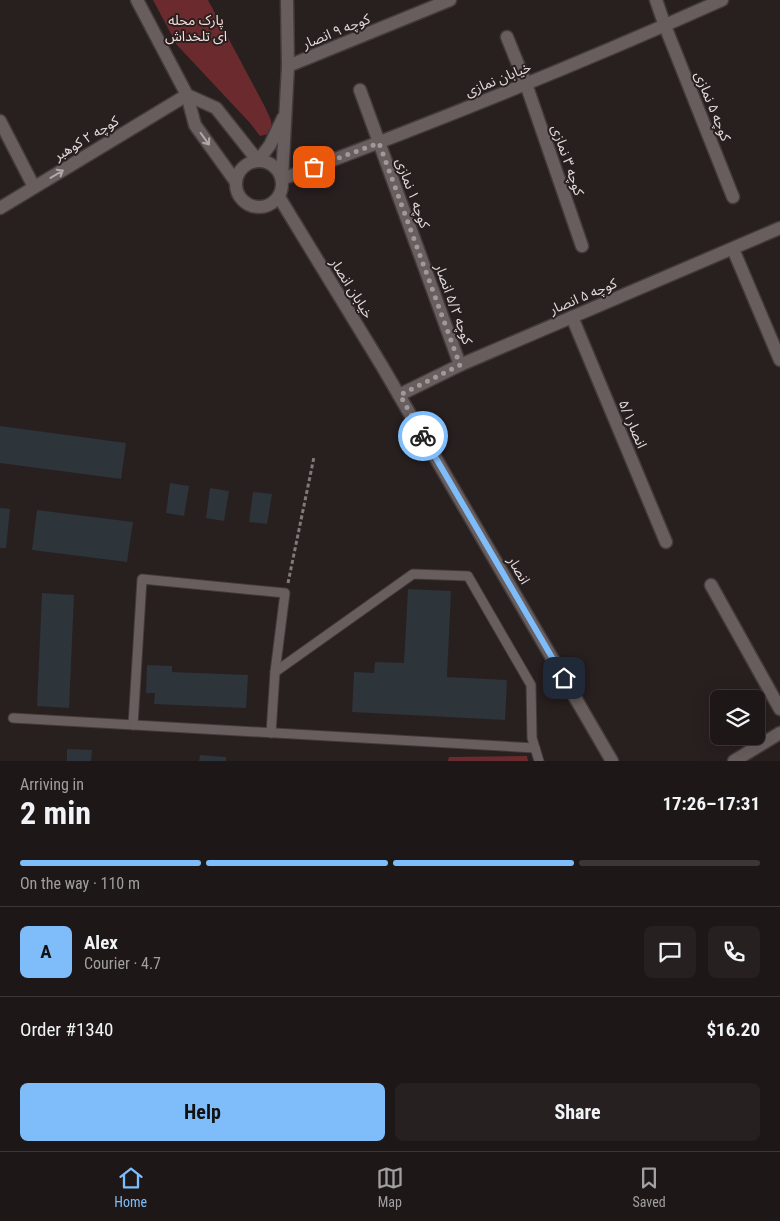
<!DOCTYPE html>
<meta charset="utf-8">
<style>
:root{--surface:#1e1717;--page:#262020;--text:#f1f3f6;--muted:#a19fa1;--line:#3c3636;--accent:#7fbdfa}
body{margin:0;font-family:"Roboto Condensed","Noto Sans Arabic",sans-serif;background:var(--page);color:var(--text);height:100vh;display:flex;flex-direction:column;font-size:19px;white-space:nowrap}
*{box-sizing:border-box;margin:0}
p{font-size:16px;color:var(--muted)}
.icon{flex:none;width:28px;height:28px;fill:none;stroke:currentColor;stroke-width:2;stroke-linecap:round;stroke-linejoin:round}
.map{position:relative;height:761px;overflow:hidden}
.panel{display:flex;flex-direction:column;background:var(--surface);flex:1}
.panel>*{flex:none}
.fabs{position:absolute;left:710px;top:690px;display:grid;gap:10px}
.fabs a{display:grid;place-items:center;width:55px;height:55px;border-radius:8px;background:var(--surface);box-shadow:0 5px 20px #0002,0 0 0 1px var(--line);font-size:25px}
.pin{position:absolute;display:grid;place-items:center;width:42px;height:42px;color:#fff;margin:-21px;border-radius:10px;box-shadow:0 2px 8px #0006}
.courier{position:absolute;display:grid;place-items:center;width:50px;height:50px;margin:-25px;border:4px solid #7fbdfa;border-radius:50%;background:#fff;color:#222;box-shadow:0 1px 6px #0007}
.summary em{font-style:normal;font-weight:700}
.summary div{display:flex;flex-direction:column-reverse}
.summary{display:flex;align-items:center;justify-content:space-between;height:85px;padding:0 20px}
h1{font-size:32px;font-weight:700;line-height:38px}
.bar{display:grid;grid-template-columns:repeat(4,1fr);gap:8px 5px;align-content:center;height:60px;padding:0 20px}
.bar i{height:6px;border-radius:4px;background:var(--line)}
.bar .on{background:var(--accent)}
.bar p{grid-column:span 4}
.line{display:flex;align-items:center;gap:12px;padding:0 20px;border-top:1px solid var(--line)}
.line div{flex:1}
.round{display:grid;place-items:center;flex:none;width:52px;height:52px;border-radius:8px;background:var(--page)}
.action{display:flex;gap:10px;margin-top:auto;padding:10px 20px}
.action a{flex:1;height:58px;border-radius:8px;background:var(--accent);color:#111;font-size:20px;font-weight:700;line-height:58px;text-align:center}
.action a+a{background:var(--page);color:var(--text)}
.tab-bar{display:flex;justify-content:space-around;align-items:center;height:70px;border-top:1px solid var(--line);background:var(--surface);font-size:14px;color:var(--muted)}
.tab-bar a{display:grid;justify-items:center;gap:2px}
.tab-bar .on{color:var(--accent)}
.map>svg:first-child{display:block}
.green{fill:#6b2b2e}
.building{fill:#2d343a}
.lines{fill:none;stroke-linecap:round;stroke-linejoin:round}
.lane-casing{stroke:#433b3b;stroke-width:11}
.street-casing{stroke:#433b3b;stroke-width:15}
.secondary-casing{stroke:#433b3b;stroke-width:15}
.path{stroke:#807979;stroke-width:3;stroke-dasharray:4 2.5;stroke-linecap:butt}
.lane{stroke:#685e5d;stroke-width:9}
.street{stroke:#685e5d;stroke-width:12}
.secondary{stroke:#685e5d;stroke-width:12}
.oneway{stroke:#b0a8a8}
.done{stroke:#a09999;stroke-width:5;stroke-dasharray:0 9}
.route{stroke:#7fbdfa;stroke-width:6}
.labels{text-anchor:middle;stroke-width:4;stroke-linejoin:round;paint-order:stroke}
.park-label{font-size:14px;fill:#f7dddc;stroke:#281f1f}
.street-label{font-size:14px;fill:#e0dada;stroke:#281f1f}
</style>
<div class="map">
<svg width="780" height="761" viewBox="0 0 780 761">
<rect width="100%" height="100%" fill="#281f1f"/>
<g class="green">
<polygon points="153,0 208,0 265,107 271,120 272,133 260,136 250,123 177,45"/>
<polygon points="527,756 528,761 448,761 449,757"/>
</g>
<g class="building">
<polygon points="0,426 126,443 121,479 0,463"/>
<polygon points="170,483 189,486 184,516 166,513"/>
<polygon points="210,488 229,491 224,521 206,518"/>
<polygon points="253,492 272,494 267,524 249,522"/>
<polygon points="0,508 10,509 6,548 0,548"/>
<polygon points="37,510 133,522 127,562 32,550"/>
<polygon points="408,589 451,591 447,677 507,680 505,720 352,712 354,672 374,673 375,662 404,663"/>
<polygon points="42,593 74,595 69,708 37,706"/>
<polygon points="147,665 172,666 172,672 248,675 246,708 154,704 155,693 146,693"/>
<polygon points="67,749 92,750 91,761 67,761"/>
<polygon points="200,755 226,757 226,761 199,761"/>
</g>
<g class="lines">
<g class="lane-casing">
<g id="lane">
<polyline points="275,672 413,574 468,576 531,685 532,738 539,761"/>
<polyline points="13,718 535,748"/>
<polyline points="133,725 142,579 285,593 275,672 271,733"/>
</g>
</g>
<g class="street-casing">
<g id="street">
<polyline points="656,0 665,26 733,197"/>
<polyline points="507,37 526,84 582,246"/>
<polyline points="288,66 450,0"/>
<polyline points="360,90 460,365"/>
<polyline points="0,121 34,187"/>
<polyline points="733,249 780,360"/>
<polyline points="572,317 666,542"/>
<polyline points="399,395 460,365 780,228"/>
<polyline points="711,585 780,709"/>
</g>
</g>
<g class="secondary-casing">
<g id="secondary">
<polyline points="137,0 187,95 195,125 236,182"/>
<path d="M287,0L288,66L282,179C430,124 577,65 722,0"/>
<polyline points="187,95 216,108 258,161 270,145 283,118"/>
<circle cx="259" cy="184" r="23"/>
<polyline points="279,197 382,366 612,761"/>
<polyline points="0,208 187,95"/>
<polyline points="734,761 780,733"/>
</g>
</g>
<polyline class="path" points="288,583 314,457"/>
<use href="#lane" class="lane"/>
<use href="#street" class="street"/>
<use href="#secondary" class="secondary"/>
</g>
<defs><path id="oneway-shaft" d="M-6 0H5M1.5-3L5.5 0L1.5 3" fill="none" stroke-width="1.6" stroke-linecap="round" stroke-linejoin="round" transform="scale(1.25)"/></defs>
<g class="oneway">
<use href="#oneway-shaft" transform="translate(205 139) rotate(54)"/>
<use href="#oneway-shaft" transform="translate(57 174) rotate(-31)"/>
</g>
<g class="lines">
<polyline class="done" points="314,167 379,143 460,365 400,395 423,436"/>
<polyline class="route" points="423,436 564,678"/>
</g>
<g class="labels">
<g class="park-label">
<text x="196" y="25">پارک محله<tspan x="196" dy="16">ای تلخداش</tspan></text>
</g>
<g class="street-label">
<text transform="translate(336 31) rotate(-22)" y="5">کوچه ۹ انصار</text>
<text transform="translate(498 79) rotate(-22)" y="5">خیابان نمازی</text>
<text transform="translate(713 106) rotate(68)" y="5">کوچه ۵ نمازی</text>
<text transform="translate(86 138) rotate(-31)" y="5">کوچه ۲ کوهبر</text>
<text transform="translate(568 160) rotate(71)" y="5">کوچه ۳ نمازی</text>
<text transform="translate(413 193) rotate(70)" y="5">کوچه ۱ نمازی</text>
<text transform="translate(352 288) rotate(58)" y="5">خیابان انصار</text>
<text transform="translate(583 296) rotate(-23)" y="5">کوچه ۵ انصار</text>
<text transform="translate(454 304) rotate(70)" y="5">کوچه ۵/۲ انصار</text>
<text transform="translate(633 424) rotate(67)" y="5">انصار۵/۱</text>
<text transform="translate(519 570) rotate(60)" y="5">انصار</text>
</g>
</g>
</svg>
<div class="fabs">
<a><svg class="icon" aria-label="layers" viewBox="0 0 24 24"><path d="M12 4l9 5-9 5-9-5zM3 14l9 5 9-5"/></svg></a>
</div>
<div class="pin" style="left:314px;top:167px;background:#ea580c"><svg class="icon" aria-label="bag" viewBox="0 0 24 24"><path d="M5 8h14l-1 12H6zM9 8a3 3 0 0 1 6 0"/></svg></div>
<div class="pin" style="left:564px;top:678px;background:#1f2937"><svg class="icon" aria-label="home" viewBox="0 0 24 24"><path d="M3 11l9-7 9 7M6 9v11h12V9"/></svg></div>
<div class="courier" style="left:423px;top:436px"><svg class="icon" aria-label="bike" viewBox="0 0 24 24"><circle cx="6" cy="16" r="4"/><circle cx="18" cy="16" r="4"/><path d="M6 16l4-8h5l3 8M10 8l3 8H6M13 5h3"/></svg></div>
</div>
<section class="panel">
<div class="summary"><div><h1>2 min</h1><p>Arriving in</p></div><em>17:26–17:31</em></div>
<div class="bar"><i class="on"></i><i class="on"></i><i class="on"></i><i></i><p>On the way · 110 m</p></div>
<div class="line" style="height:90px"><b class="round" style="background:var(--accent);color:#111">A</b><div><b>Alex</b><p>Courier · 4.7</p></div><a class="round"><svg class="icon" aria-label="chat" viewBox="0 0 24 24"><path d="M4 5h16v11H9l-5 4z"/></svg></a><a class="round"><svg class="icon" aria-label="phone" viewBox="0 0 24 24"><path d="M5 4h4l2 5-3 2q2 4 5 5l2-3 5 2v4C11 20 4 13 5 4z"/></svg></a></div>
<div class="line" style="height:65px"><div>Order #1340</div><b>$16.20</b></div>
<div class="action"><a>Help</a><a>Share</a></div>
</section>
<nav class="tab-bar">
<a class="on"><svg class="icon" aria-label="home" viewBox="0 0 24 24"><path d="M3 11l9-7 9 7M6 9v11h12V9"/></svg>Home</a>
<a><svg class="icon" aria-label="map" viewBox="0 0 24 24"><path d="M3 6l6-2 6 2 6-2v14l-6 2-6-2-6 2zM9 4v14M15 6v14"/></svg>Map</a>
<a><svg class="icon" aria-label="saved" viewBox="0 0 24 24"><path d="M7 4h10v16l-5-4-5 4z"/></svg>Saved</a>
</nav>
